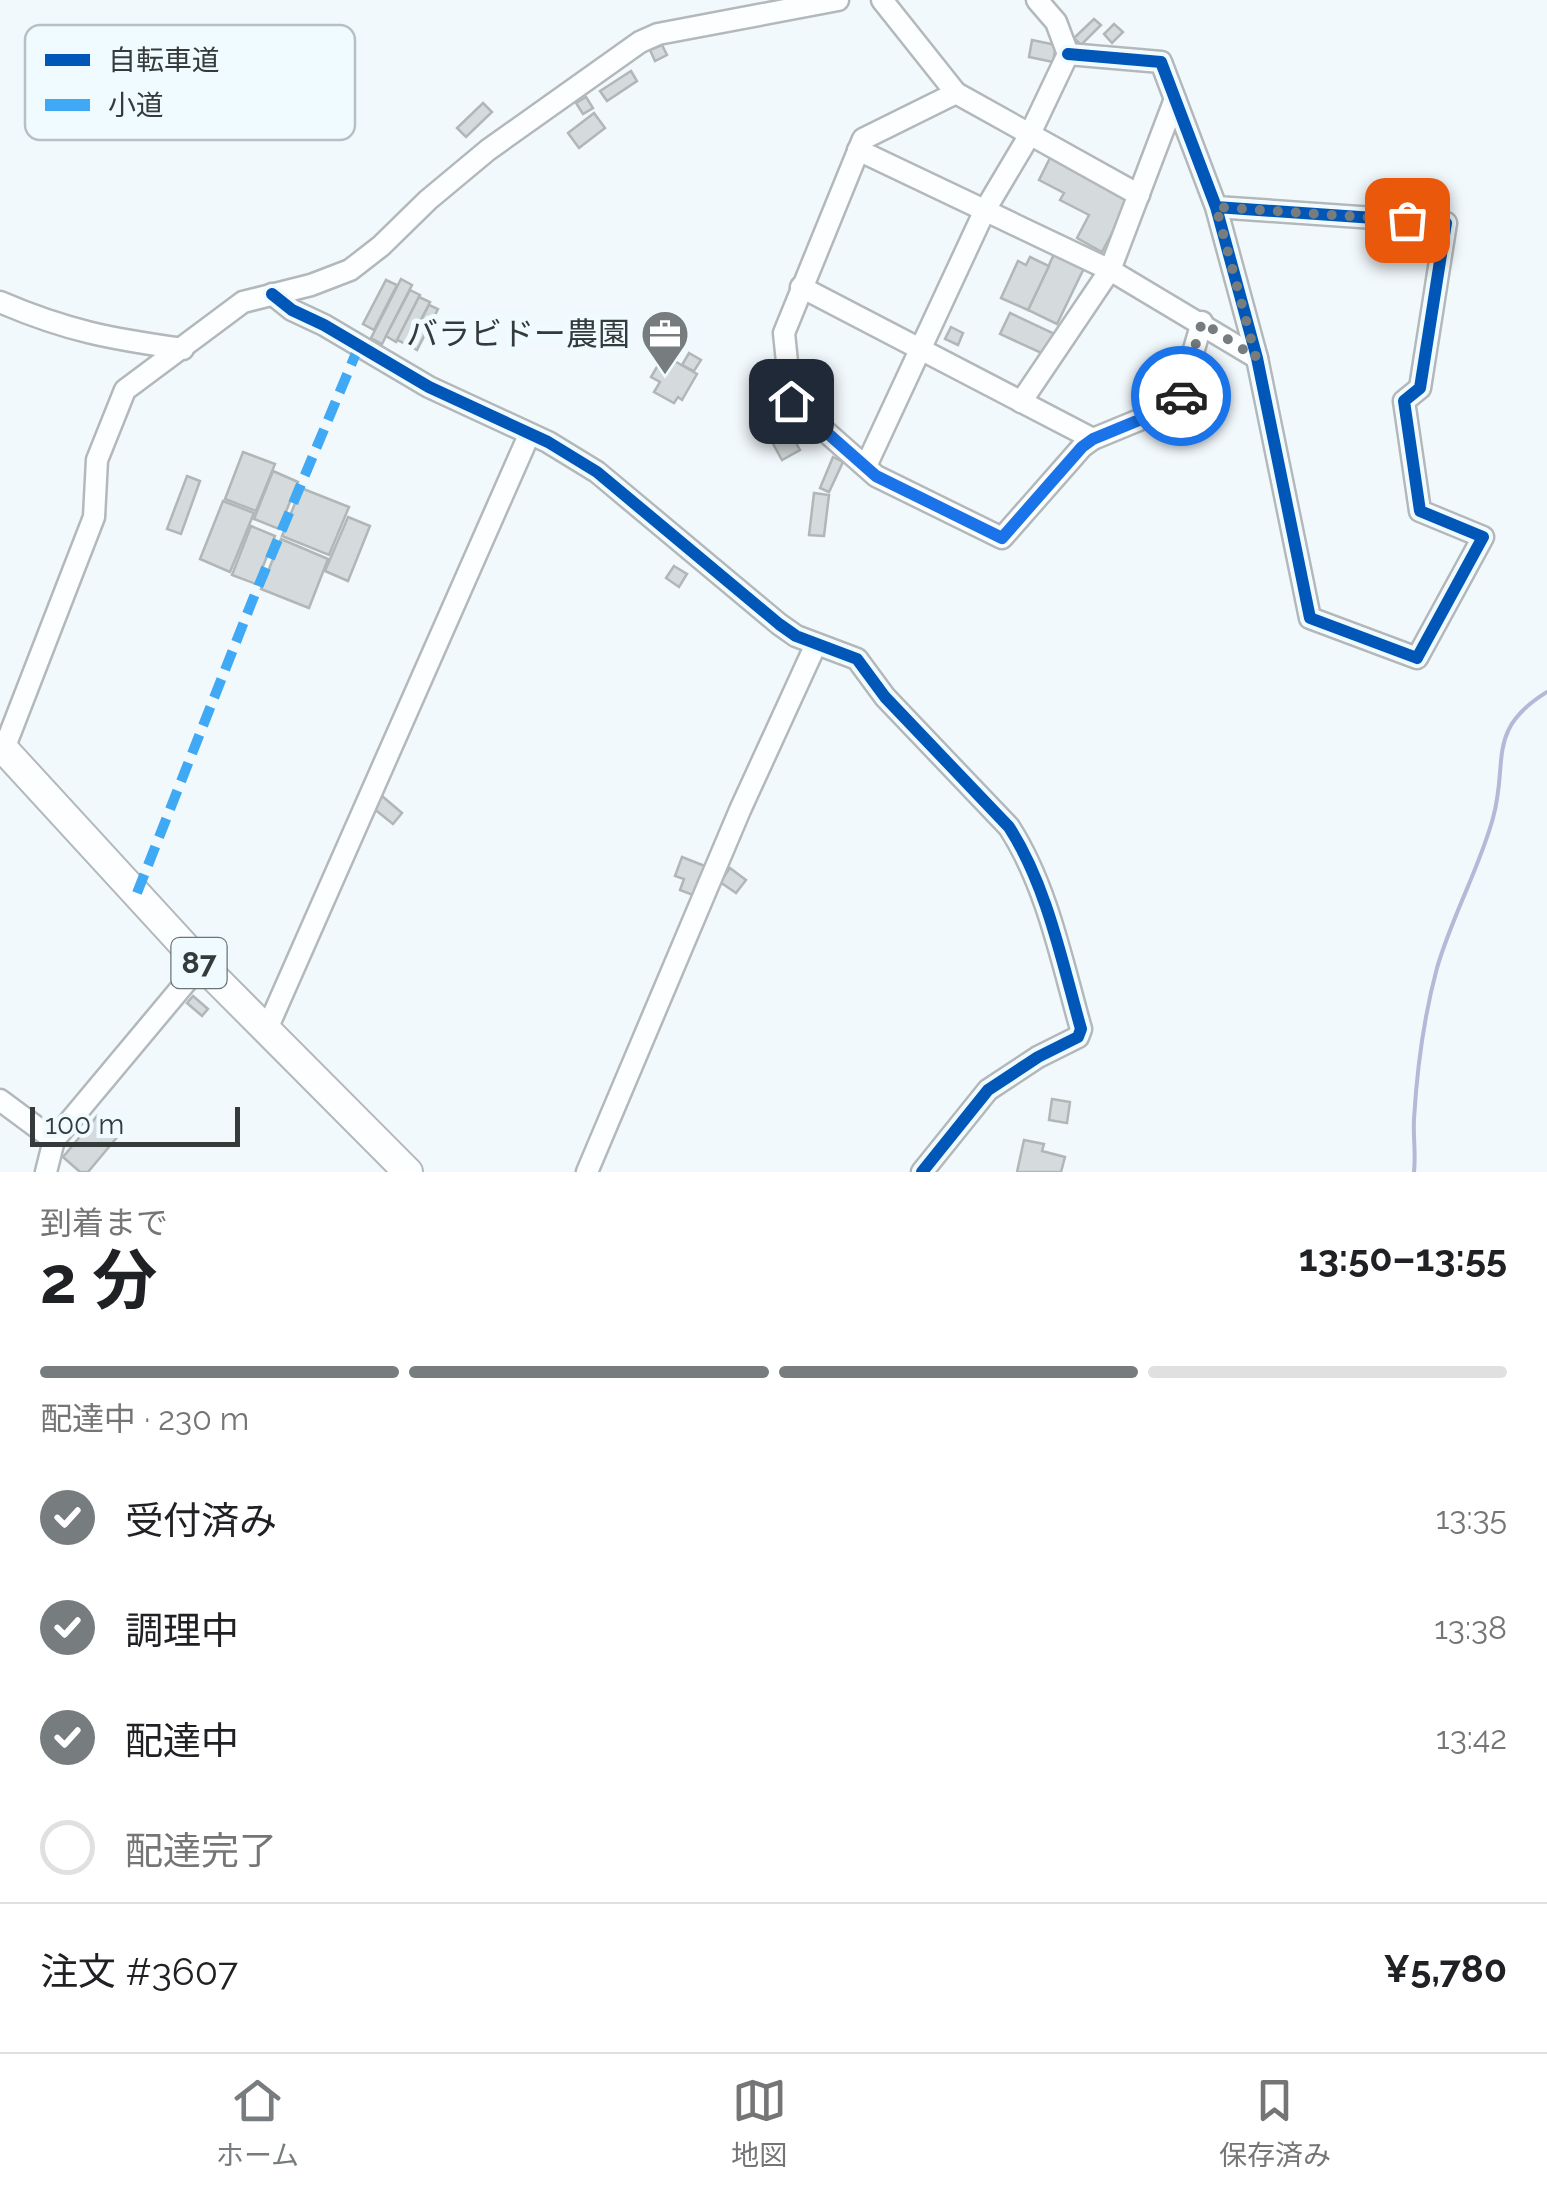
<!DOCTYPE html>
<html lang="ja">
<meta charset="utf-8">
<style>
:root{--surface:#fff;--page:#f2f2f2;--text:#202124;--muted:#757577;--line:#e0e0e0;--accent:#777d7f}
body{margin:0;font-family:Raleway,"Noto Sans JP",sans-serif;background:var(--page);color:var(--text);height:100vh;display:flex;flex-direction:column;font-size:38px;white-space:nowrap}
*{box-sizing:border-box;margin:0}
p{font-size:32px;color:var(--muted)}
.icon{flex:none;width:55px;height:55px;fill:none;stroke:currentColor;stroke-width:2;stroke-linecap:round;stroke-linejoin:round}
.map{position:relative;height:1172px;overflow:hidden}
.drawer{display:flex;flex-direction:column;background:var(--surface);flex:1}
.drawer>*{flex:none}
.scale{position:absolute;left:30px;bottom:25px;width:210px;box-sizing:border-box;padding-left:10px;border:5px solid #353a3b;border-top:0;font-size:28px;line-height:35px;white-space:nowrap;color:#353a3b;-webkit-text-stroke:8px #effbff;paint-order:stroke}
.pin{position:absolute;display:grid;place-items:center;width:85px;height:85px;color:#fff;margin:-42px;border-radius:20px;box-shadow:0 5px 15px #0006}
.courier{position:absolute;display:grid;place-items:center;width:100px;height:100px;margin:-50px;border:8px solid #1a73e8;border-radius:50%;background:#fff;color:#222;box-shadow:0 2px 12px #0007}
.overview em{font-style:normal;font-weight:700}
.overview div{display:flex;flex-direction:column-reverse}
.overview{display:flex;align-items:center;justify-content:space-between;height:170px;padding:0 40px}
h1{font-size:65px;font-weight:700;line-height:75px}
.bar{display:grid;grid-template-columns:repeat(4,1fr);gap:15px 10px;align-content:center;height:120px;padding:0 40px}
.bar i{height:12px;border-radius:8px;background:var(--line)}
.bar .current{background:var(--accent)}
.bar p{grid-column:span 4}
.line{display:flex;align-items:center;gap:25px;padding:0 40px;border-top:2px solid var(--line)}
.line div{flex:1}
ol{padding:0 40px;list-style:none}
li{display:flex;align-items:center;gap:30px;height:110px}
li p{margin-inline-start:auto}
li .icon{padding:10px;border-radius:50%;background:var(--accent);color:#fff;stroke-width:4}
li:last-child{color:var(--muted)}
li i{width:55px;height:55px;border:5px solid var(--line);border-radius:50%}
.tabs{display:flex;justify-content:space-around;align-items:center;height:140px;border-top:2px solid var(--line);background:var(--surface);font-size:28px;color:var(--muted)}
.tabs a{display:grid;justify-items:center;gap:5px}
.tabs .current{color:var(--accent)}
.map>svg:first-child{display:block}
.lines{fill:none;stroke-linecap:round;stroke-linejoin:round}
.stream{stroke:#b5b9d7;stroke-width:4}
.building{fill:#d5dbdc;stroke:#b1b6b7;stroke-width:2.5}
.minor-casing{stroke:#b3b9bb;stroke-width:25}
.major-casing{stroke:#b3b9bb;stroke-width:32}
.minor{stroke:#fdfeff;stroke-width:20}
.major{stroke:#fdfeff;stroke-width:28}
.quiet{stroke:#3fa9f5;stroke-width:10;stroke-dasharray:20 10;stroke-linecap:butt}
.cycleway-casing{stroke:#effbff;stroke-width:19}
.cycleway{stroke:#0057b8;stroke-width:12}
.done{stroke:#777d7f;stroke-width:10;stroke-dasharray:0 18}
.route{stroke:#1a73e8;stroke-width:12}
.labels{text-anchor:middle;stroke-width:10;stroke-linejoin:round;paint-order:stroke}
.shield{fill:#effbff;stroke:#6d7476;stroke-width:2.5}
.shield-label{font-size:30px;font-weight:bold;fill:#353a3b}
.poi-label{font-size:32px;fill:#353a3b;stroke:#effbff;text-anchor:end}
.key{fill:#effbff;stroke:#b7c1c4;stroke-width:2.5}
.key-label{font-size:28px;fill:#353a3b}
</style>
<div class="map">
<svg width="1547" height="1172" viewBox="0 0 1547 1172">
<rect width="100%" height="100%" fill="#f2f9fc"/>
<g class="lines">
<path class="stream" d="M1414,1172C1416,1154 1413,1137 1414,1119C1417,1069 1424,1016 1437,968C1452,916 1479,869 1493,818C1509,761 1485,730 1547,692"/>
</g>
<g class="building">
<polygon points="1094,19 1101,25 1081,45 1074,38"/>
<polygon points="1114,24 1123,32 1112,43 1104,34"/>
<polygon points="1032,40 1056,45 1053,62 1029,57"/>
<polygon points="662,45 667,55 655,61 650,50"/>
<polygon points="631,71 637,81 607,101 600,91"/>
<polygon points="586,97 593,108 583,114 576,103"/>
<polygon points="483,103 492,112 466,137 457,128"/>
<polygon points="594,113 605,128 579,148 568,133"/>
<polygon points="1051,156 1131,197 1102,252 1077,238 1089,215 1060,200 1064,193 1039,180"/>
<polygon points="1055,252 1085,266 1057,324 1028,310"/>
<polygon points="1030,257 1049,266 1028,310 1001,298 1018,261 1026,265"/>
<polygon points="401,279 412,285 382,344 371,338"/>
<polygon points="386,280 397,285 374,330 363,324"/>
<polygon points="410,290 420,295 396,342 386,336"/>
<polygon points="419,297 430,302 408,345 397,340"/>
<polygon points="429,305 438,309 417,350 408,345"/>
<polygon points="1010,313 1057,335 1048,356 1000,334"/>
<polygon points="951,327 963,333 958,345 945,339"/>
<polygon points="689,353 701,360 694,371 682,365"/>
<polygon points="664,355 697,374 682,400 678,397 674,403 654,392 660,382 651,377"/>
<polygon points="790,432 800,450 782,460 772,442"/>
<polygon points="243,452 275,464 256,511 225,499"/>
<polygon points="833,457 843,462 829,492 820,488"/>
<polygon points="273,471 298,482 279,529 254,519"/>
<polygon points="187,476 200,481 181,534 167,529"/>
<polygon points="301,488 349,507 329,555 282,536"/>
<polygon points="814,493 829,495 824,536 809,535"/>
<polygon points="223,501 254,513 230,572 200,559"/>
<polygon points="348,517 370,526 348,581 325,571"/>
<polygon points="251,526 275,536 256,584 232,575"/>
<polygon points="281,539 328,559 309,608 261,589"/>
<polygon points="674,566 687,574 679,587 666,578"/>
<polygon points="382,796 402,813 393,824 373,808"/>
<polygon points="682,857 710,868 698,897 680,890 684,879 675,876"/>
<polygon points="730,868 746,880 736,893 720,882"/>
<polygon points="193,996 208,1009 202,1016 187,1003"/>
<polygon points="1052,1099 1070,1102 1067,1123 1049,1120"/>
<polygon points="97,1116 119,1135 88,1172 80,1172 63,1157"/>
<polygon points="1024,1140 1044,1144 1042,1151 1065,1157 1061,1172 1017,1172"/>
</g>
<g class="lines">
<g class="minor-casing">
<g id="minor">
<polyline points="882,0 956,93 1139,195"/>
<polyline points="1068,54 1161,62 1216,207 1257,358 1310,618 1417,658 1483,537 1420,511 1404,401 1420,388 1446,223 1216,207"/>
<polyline points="956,93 863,139 784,333 791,401 876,476 1002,538 1082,447 1093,439 1178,404 1202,322"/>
<polyline points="858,150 1110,270 1257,358"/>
<polyline points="801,287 1093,439"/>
<path d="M272,294L292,310L324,325L429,387L548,442L597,472L779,624L796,636L857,659L885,697L1009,827C1047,886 1062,962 1081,1029L1078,1037L1038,1057L988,1090L922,1172"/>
<path d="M0,302C67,331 112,339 183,349"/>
<polyline points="1021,402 1110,270 1175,99"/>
<polyline points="866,466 985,210 1029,136 1068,54 1056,22 1037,0"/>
<polyline points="4,749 94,517 97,460 125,390 243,302 311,285 350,270 381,246 428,200 488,150 640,42 658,34 838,0"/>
<polyline points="267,1029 529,435"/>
<polyline points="0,1100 54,1140"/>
<polyline points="46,1172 54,1140 201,964"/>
<polyline points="587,1172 740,810 816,644"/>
</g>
</g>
<g class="major-casing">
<polyline id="major" points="0,745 201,964 408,1172"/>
</g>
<use href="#minor" class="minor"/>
<use href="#major" class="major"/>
<polyline class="quiet" points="137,893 253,599 359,346"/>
<g class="cycleway-casing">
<g id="cycleway">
<polyline points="1068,54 1161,62 1216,207 1257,358 1310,618 1417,658 1483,537 1420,511 1404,401 1420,388 1446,223 1216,207"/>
<path d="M272,294L292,310L324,325L429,387L548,442L597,472L779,624L796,636L857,659L885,697L1009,827C1047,886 1062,962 1081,1029L1078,1037L1038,1057L988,1090L922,1172"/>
</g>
</g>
<use href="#cycleway" class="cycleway"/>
</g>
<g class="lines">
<polyline class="done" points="1181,396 1202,322 1256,358 1216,207 1407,220"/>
<polyline class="route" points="791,401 876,476 1002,538 1082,447 1093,439 1178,404 1181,396"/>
</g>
<defs>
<g id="office-pin" transform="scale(2.5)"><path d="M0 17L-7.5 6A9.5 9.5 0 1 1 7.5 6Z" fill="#777d7f" stroke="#effbff"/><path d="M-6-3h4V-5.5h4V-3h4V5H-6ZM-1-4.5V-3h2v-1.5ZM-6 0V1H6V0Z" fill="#fff"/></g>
</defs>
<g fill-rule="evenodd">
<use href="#office-pin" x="665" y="334"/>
</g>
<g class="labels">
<rect class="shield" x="171.5" y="938" width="55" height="50" rx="8"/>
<g class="shield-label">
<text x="199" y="973">87</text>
</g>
<g class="poi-label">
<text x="630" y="345">バラビドー農園</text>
</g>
</g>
<rect x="25" y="25" width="330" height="115" rx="15" class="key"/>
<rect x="45" y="54" width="45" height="12" fill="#0057b8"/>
<rect x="45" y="99" width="45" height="12" fill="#3fa9f5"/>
<g class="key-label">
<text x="108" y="70">自転車道</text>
<text x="108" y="115">小道</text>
</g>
</svg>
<div class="scale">100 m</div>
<div class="pin" style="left:1407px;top:220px;background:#ea580c"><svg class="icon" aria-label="bag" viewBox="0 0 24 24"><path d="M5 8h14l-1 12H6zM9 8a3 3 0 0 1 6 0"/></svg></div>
<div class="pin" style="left:791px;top:401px;background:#1f2937"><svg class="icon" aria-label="home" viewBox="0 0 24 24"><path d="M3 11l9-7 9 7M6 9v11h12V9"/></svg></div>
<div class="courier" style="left:1181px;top:396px"><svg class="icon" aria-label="car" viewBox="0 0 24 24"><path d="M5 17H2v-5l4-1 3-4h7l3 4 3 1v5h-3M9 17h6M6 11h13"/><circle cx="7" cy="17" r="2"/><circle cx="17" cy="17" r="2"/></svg></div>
</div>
<section class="drawer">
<div class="overview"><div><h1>2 分</h1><p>到着まで</p></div><em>13:50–13:55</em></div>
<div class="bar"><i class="current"></i><i class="current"></i><i class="current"></i><i></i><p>配達中 · 230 m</p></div>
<ol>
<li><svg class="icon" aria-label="check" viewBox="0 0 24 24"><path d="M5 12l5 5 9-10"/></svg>受付済み<p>13:35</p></li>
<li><svg class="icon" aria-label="check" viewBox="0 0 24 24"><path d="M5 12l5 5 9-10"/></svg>調理中<p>13:38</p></li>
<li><svg class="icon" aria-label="check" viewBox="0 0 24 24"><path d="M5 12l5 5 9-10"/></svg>配達中<p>13:42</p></li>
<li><i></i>配達完了</li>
</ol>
<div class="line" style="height:130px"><div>注文 #3607</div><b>¥5,780</b></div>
</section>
<nav class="tabs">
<a class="current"><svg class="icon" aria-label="home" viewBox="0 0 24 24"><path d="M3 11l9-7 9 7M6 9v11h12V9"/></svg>ホーム</a>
<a><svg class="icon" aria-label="map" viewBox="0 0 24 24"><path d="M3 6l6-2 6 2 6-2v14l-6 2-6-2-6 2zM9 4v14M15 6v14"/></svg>地図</a>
<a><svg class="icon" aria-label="saved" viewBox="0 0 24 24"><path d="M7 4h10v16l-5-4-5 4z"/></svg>保存済み</a>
</nav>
